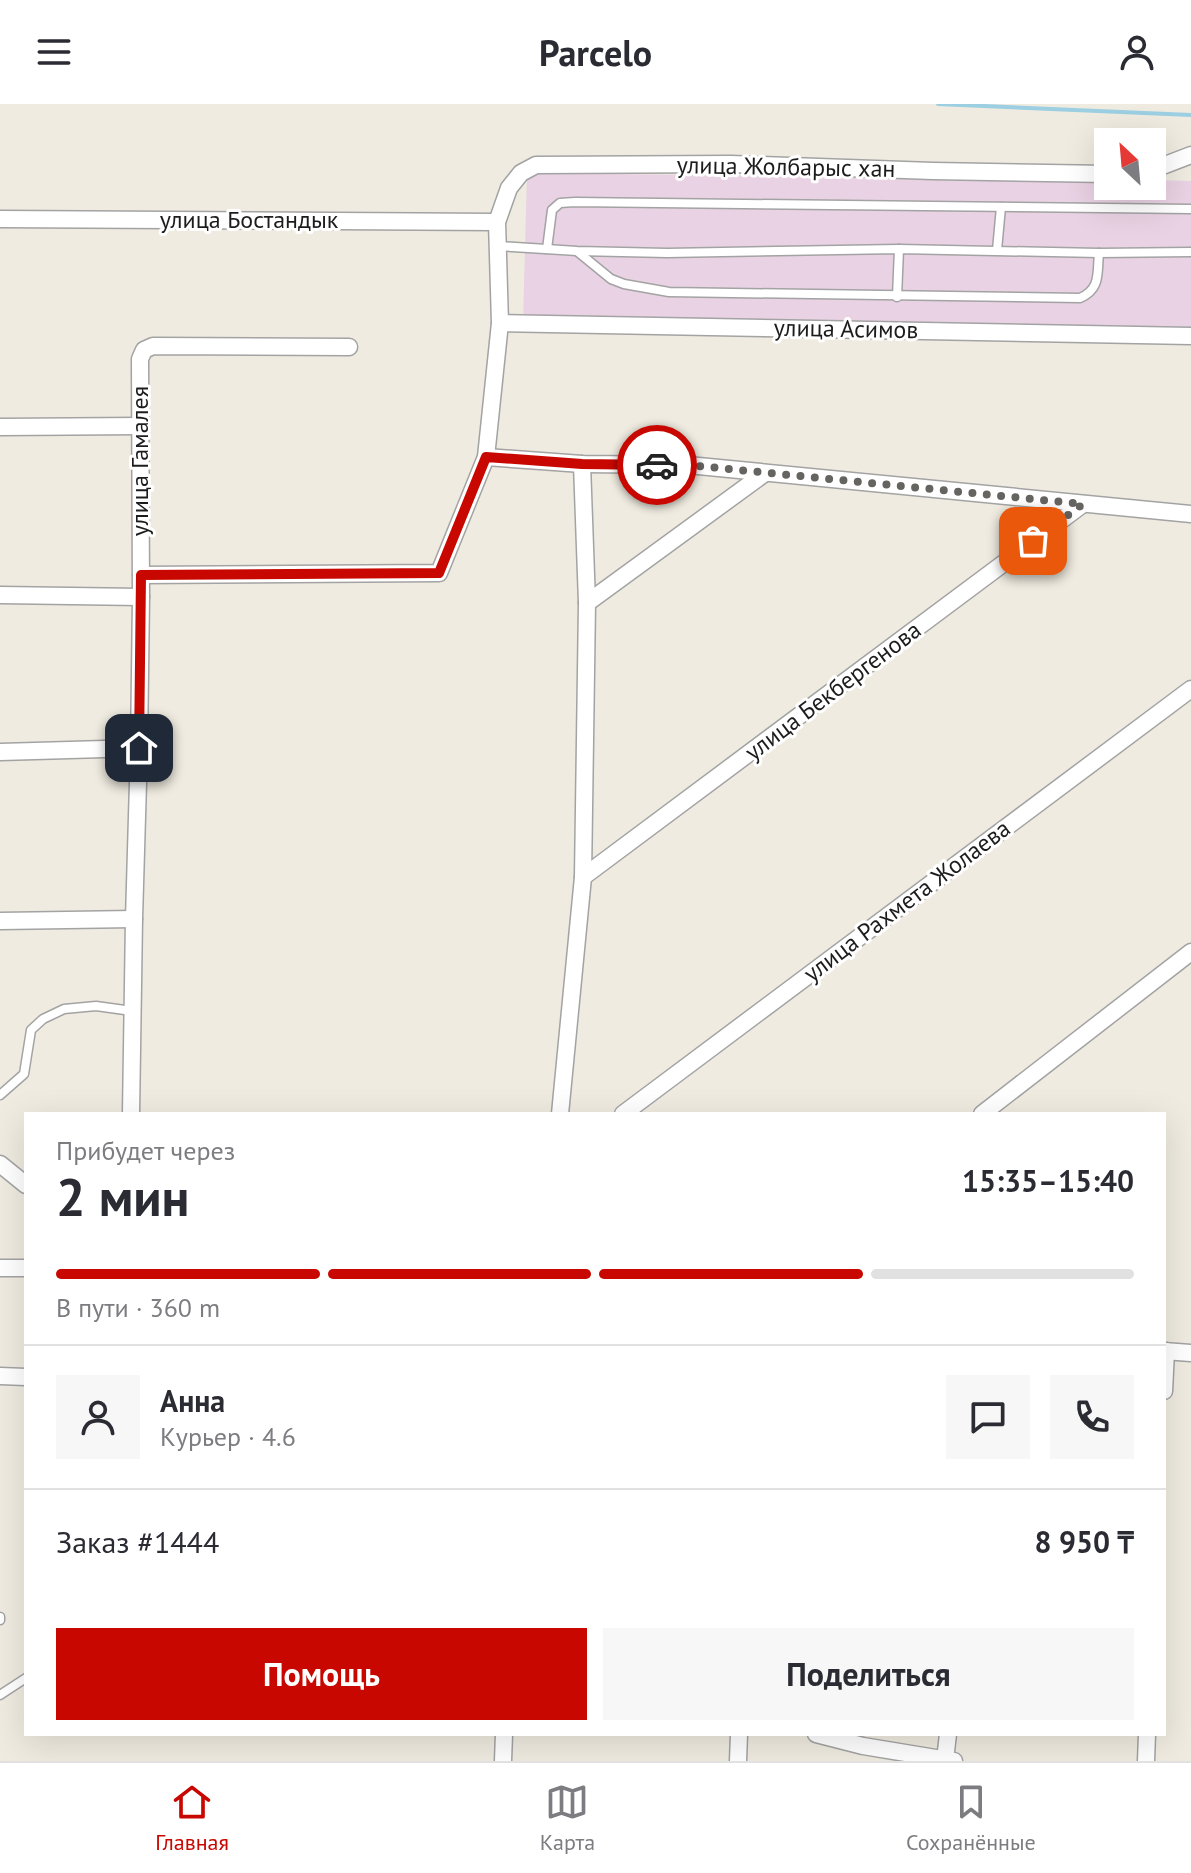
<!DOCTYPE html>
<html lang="ru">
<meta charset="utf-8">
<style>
:root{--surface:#fff;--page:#f7f7f7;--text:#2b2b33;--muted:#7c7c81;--line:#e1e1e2;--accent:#c80800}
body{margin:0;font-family:"PT Sans",sans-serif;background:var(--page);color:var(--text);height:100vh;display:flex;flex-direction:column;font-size:30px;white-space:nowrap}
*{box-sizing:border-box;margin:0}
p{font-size:26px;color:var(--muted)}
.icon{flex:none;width:44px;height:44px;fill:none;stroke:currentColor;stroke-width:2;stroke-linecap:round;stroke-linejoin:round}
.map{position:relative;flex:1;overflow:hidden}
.drawer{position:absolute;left:24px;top:1008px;width:1142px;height:624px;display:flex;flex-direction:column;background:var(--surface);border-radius:0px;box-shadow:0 8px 32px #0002}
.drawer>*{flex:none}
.needle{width:52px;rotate:334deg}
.tools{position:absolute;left:1094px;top:24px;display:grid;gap:16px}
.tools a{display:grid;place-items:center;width:72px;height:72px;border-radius:0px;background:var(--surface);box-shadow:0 8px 32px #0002;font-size:40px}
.pin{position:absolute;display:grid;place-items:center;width:68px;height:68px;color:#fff;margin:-34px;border-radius:16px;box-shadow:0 4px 12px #0006}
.courier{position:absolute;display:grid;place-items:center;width:80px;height:80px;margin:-40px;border:6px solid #c80800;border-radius:50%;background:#fff;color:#222;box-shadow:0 2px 10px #0007}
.overview em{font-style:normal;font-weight:800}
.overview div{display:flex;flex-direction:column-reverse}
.overview{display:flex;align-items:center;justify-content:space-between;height:136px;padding:0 32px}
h1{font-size:52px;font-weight:800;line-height:60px}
.bar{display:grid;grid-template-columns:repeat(4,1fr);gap:12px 8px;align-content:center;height:96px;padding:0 32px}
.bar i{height:10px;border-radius:6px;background:var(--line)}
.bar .current{background:var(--accent)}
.bar p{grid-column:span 4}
.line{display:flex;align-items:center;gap:20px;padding:0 32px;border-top:2px solid var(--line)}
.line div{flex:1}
.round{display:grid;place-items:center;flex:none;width:84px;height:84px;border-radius:0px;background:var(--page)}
.action{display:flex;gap:16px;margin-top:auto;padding:16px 32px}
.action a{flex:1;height:92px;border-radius:0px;background:var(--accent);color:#fff;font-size:32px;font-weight:800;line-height:92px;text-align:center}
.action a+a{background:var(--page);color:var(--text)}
header{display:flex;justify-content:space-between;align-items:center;height:104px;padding:0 32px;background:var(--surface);font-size:36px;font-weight:800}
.tabs{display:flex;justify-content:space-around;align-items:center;height:112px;border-top:2px solid var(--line);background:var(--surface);font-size:22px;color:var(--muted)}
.tabs a{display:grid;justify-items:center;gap:4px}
.tabs .current{color:var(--accent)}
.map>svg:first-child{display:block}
.industrial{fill:#e9d2e3}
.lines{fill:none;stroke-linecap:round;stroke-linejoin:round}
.stream{stroke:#9ccfe1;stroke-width:4}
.service-casing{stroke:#a3a3a3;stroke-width:11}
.minor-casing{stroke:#a3a3a3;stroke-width:19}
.service{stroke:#fff;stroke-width:8}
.minor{stroke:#fff;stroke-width:16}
.done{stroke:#666461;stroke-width:8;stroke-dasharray:0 14.4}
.route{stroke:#c80800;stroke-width:10}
.labels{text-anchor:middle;stroke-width:6;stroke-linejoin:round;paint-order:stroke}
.street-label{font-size:24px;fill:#1c1c1c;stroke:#fff}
</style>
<header><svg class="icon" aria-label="menu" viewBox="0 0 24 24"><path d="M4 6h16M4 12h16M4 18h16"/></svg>Parcelo<svg class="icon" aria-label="person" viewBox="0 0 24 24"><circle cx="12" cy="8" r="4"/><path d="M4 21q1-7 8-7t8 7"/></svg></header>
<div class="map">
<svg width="1191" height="1657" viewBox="0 0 1191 1657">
<rect width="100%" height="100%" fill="#efebe0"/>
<polygon class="industrial" points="527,69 1108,76 1108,82 1152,82 1152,76 1191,77 1191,228 523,218"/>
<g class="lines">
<polyline class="stream" points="938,0 1191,11"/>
<g class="service-casing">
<g id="service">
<polyline points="498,142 577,147 667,149 899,145 1099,149 1191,148"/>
<polyline points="547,145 552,106 560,99 575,98 1191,105"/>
<polyline points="997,146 1001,103"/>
<path d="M578,148L611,175L624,180L669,188L1080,194C1101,185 1097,169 1099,149"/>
<polyline points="897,193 899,145"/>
<polyline points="0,991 24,970 31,926 43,915 64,905 96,902 132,907"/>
<polyline points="0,1513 0,1516"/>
<polyline points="0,1591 26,1574"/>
</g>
</g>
<g class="minor-casing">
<g id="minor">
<polyline points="1152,66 1191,51"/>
<polyline points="0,115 497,118"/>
<polyline points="500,219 1191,232"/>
<polyline points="0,323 141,322"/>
<polyline points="486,353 582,360 688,361 1191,410"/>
<polyline points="582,360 587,499"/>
<polyline points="141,471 439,469 486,353 500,219 497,118 509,84 521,69 536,61 731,60 933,67 1108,70"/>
<polyline points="0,491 141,493"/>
<polyline points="0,648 139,644"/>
<polyline points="583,773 1083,400"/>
<polyline points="0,817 134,815"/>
<polyline points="131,1010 134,815 139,644 141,493 140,255 144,246 153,242 349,243"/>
<polyline points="560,1010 583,773 587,499 765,369"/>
<polyline points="623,1010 1191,585"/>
<polyline points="982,1010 1191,848"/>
<polyline points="0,1060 26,1081"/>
<polyline points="0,1164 26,1164"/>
<polyline points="1164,1247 1191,1249"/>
<polyline points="0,1272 26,1273"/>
<polyline points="1164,1287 1166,1247"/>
<polyline points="816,1630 863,1642 954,1657"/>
<polyline points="945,1656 948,1630"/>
<polyline points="503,1657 504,1630"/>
<polyline points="738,1657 739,1630"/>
<polyline points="1146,1657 1147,1630"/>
</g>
</g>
<use href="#service" class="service"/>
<use href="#minor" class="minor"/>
</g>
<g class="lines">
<polyline class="done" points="657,361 688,361 1083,400 1033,437"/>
<polyline class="route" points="139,644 141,471 439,469 486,353 582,360 657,361"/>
</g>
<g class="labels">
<g class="street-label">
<text transform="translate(786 63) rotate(1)" y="8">улица Жолбарыс хан</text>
<text x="249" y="124">улица Бостандык</text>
<text transform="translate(846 225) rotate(1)" y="8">улица Асимов</text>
<text transform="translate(140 357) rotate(-90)" y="8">улица Гамалея</text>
<text transform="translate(833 587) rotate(-37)" y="8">улица Бекбергенова</text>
<text transform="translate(907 797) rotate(-37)" y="8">улица Рахмета Жолаева</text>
</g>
</g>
</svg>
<div class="tools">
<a><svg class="needle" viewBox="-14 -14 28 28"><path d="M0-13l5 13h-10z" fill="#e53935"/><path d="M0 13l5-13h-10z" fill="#7c7c81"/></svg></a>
</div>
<div class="pin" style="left:1033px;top:437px;background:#ea580c"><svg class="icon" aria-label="bag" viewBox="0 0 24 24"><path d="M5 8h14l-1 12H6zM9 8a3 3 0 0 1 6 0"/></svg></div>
<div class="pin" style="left:139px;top:644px;background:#1f2937"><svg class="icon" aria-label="home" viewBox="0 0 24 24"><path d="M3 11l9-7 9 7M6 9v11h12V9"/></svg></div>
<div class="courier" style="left:657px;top:361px"><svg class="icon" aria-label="car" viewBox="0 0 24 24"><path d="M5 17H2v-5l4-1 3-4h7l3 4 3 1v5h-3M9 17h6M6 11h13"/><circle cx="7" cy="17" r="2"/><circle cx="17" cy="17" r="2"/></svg></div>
<section class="drawer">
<div class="overview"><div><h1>2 мин</h1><p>Прибудет через</p></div><em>15:35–15:40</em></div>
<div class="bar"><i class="current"></i><i class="current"></i><i class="current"></i><i></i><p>В пути · 360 m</p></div>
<div class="line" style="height:144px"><a class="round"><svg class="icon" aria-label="person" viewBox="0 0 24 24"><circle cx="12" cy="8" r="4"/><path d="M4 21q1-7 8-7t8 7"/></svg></a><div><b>Анна</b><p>Курьер · 4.6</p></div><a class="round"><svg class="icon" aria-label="chat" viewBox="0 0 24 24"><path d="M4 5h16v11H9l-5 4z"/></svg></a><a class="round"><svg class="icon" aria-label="phone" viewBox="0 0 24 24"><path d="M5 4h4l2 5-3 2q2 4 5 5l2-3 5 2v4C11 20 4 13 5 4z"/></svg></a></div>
<div class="line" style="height:104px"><div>Заказ #1444</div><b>8 950 ₸</b></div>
<div class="action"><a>Помощь</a><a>Поделиться</a></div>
</section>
</div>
<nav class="tabs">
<a class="current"><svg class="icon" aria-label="home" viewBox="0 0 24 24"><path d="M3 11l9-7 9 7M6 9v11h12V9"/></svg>Главная</a>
<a><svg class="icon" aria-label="map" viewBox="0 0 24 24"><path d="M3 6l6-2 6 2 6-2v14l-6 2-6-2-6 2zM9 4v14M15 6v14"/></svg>Карта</a>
<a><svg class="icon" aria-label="saved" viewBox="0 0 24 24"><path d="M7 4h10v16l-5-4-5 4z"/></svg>Сохранённые</a>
</nav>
